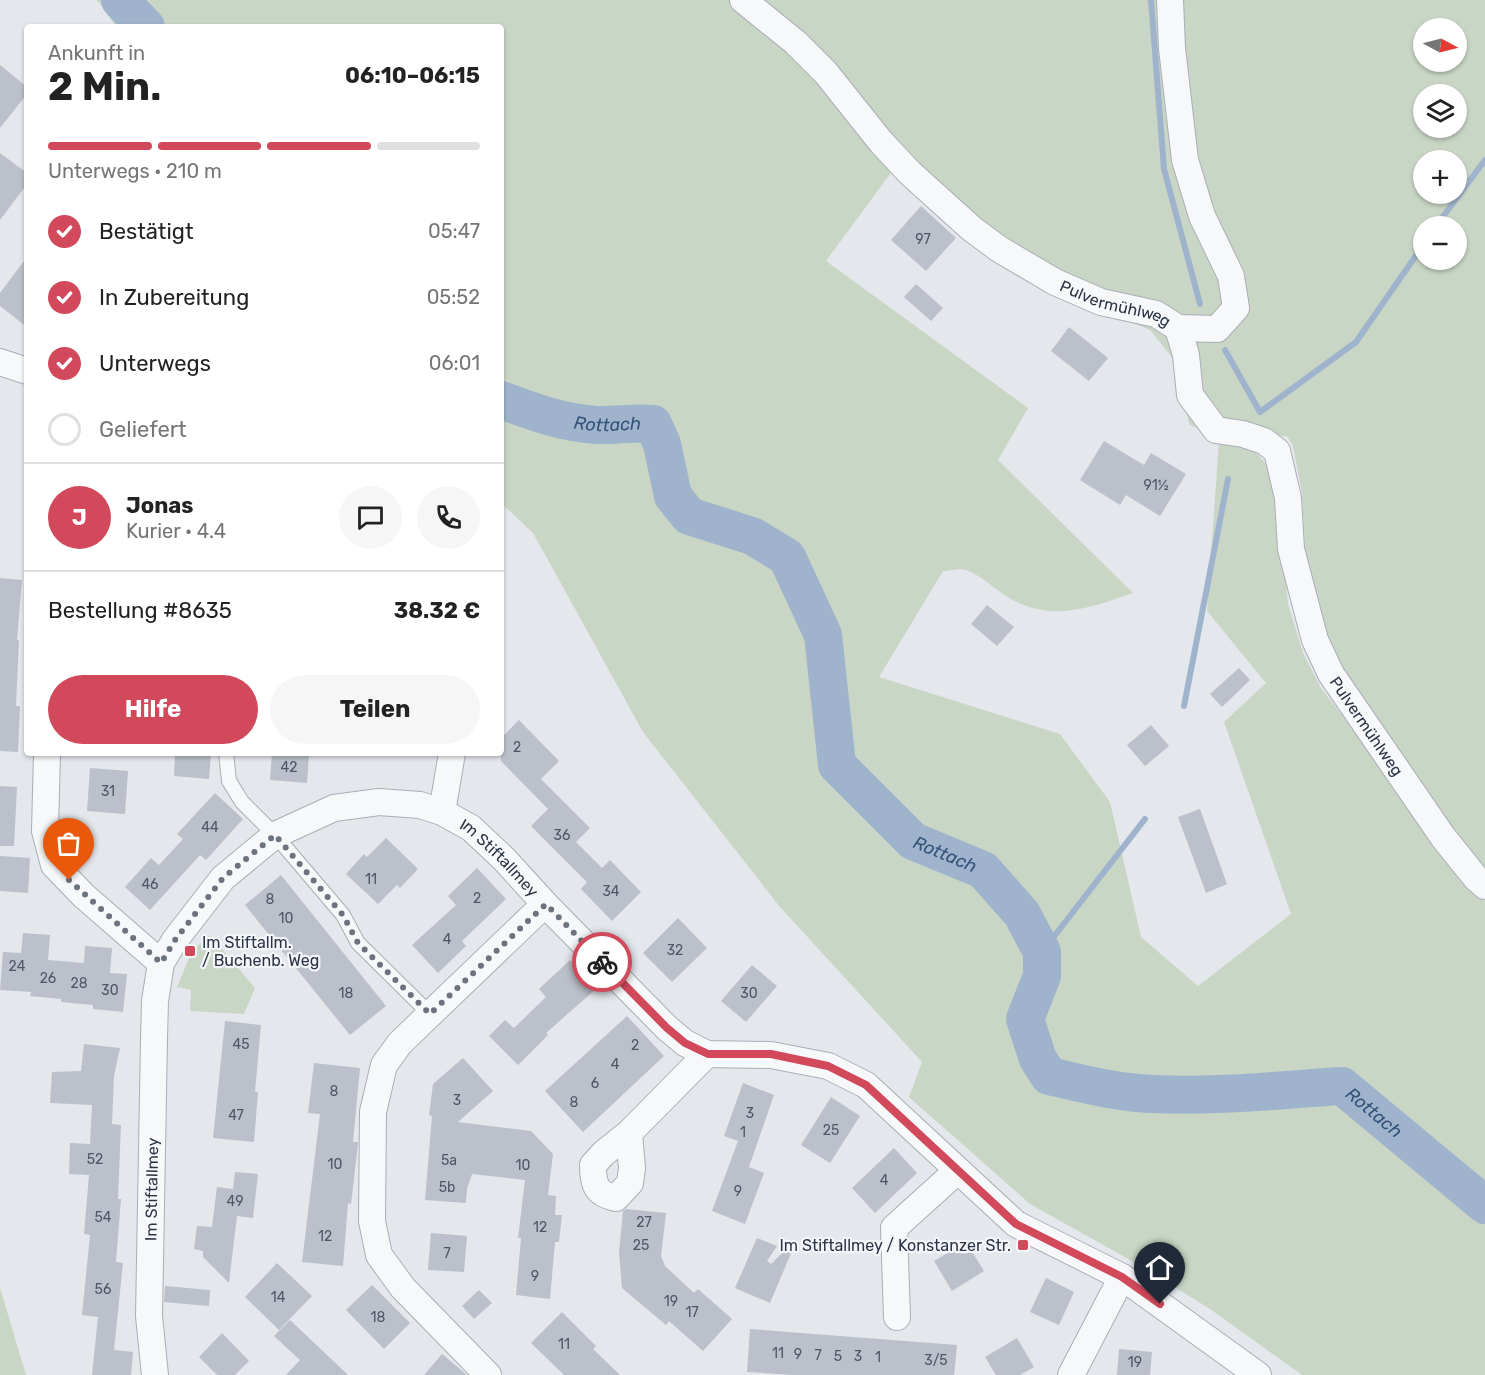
<!DOCTYPE html>
<html lang="de">
<meta charset="utf-8">
<style>
:root{--surface:#fff;--page:#f6f6f6;--text:#222;--muted:#767676;--line:#e0e0e0;--accent:#d1495b}
body{margin:0;font-family:Rubik,sans-serif;background:var(--page);color:var(--text);height:100vh;display:flex;flex-direction:column;font-size:22px;white-space:nowrap}
*{box-sizing:border-box;margin:0}
p{font-size:20px;color:var(--muted)}
.icon{flex:none;width:33px;height:33px;fill:none;stroke:currentColor;stroke-width:2;stroke-linecap:round;stroke-linejoin:round}
.map{position:relative;flex:1;overflow:hidden}
.drawer{position:absolute;left:24px;top:24px;width:480px;height:732px;display:flex;flex-direction:column;background:var(--surface);border-radius:6px;box-shadow:0 2px 4px #0004}
.drawer>*{flex:none}
.needle{width:39px;rotate:97deg}
.buttons{position:absolute;left:1413px;top:18px;display:grid;gap:12px}
.buttons a{display:grid;place-items:center;width:54px;height:54px;border-radius:50%;background:var(--surface);box-shadow:0 2px 4px #0004;font-size:30px}
.pin{position:absolute;display:grid;place-items:center;width:51px;height:51px;color:#fff;margin:-62px -26px;border-radius:50% 50% 50% 0;rotate:-45deg;box-shadow:0 0 6px #0007}
.pin .icon{rotate:45deg}
.courier{position:absolute;display:grid;place-items:center;width:60px;height:60px;margin:-30px;border:4px solid #d1495b;border-radius:50%;background:#fff;color:#222;box-shadow:0 2px 8px #0007}
.headline em{font-style:normal;font-weight:700}
.headline div{display:flex;flex-direction:column-reverse}
.headline{display:flex;align-items:center;justify-content:space-between;height:102px;padding:0 24px}
h1{font-size:39px;font-weight:700;line-height:45px}
.bar{display:grid;grid-template-columns:repeat(4,1fr);gap:9px 6px;align-content:center;height:72px;padding:0 24px}
.bar i{height:8px;border-radius:4px;background:var(--line)}
.bar .active{background:var(--accent)}
.bar p{grid-column:span 4}
.line{display:flex;align-items:center;gap:15px;padding:0 24px;border-top:2px solid var(--line)}
.line div{flex:1}
.round{display:grid;place-items:center;flex:none;width:63px;height:63px;border-radius:32px;background:var(--page)}
ol{padding:0 24px;list-style:none}
li{display:flex;align-items:center;gap:18px;height:66px}
li p{margin-inline-start:auto}
li .icon{padding:6px;border-radius:50%;background:var(--accent);color:#fff;stroke-width:4}
li:last-child{color:var(--muted)}
li i{width:33px;height:33px;border:3px solid var(--line);border-radius:50%}
.action{display:flex;gap:12px;margin-top:auto;padding:12px 24px}
.action a{flex:1;height:69px;border-radius:36px;background:var(--accent);color:#fff;font-size:24px;font-weight:700;line-height:69px;text-align:center}
.action a+a{background:var(--page);color:var(--text)}
.map>svg:first-child{display:block}
.green{fill:#c9d6c5;fill-rule:evenodd}
.lines{fill:none;stroke-linecap:round;stroke-linejoin:round}
.stream{stroke:#9fb4cc;stroke-width:6}
.river{stroke:#9fb4cc;stroke-width:38}
.building{fill:#bbc0ca}
.lane-casing{stroke:#a9aeb7;stroke-width:16}
.street-casing{stroke:#a9aeb7;stroke-width:28}
.lane{stroke:#f7f8fa;stroke-width:14}
.street{stroke:#f7f8fa;stroke-width:26}
.done{stroke:#6c737f;stroke-width:6;stroke-dasharray:0 10.8}
.route{stroke:#d1495b;stroke-width:8}
.poi-dot{fill:#d1495b;stroke:#f4f6f9;stroke-width:2}
.labels{text-anchor:middle;stroke-width:4.5;stroke-linejoin:round;paint-order:stroke}
.number-label{font-size:14px;fill:#4f5766}
.street-label{font-size:16px;fill:#2b3445;stroke:#f4f6f9}
.poi-label{font-size:16px;fill:#2b3445;stroke:#f4f6f9;text-anchor:start}
.water-label{font-size:18px;font-style:italic;fill:#34527a;stroke:#f4f6f9}
</style>
<div class="map">
<svg width="1485" height="1375" viewBox="0 0 1485 1375">
<rect width="100%" height="100%" fill="#e4e7ec"/>
<g class="green">
<path d="M96,0H736L792,46L896,166L826,261L1028,408L998,460L1133,593C1093,607 1053,622 1013,600C997,592 983,576 966,570C960,568 950,571 943,571L879,677L1060,734L1110,802L1141,937L1198,986L1291,914L1224,722L1266,683L1207,611L1219,440L1189,424L1175,361L1150,330L1096,308L1002,245L751,0H1485V877L1339,671L1312,598L1305,550L1302,493L1293,446L1287,436L1223,440L1250,446L1269,467L1278,496L1288,604L1303,653L1321,688L1470,882L1485,896V1375H1302L1210,1309L1139,1265L1030,1204L909,1097L922,1062L780,907L643,732L533,533L501,503V27H116L99,2ZM1424,28H1456V62H1424ZM1424,94H1456V128H1424ZM1424,160H1456V194H1424ZM1424,226H1456V260H1424Z"/>
<polygon points="210,935 255,988 244,1014 190,1011 191,990 177,987 192,951"/>
<polygon points="0,1288 26,1375 0,1375"/>
</g>
<g class="lines">
<g class="stream">
<polyline points="1151,0 1164,169 1200,304"/>
<polyline points="1436,226 1485,160"/>
<polyline points="1225,350 1260,412 1356,342 1424,244"/>
<polyline points="1184,706 1228,479"/>
<polyline points="1042,952 1145,819"/>
</g>
<g class="river">
<polyline points="120,0 146,27"/>
<path id="s1" d="M501,400C533,412 563,423 597,425C616,426 633,422 653,424L662,444L673,496L689,516L752,536L787,557L823,635L837,765L913,841L983,870L1022,914L1042,952V976L1025,1019L1038,1059L1049,1076C1083,1084 1119,1093 1153,1094C1216,1097 1279,1090 1342,1086L1485,1205"/>
</g>
</g>
<g class="building">
<polygon points="0,65 27,87 27,94 0,128"/>
<polygon points="0,153 27,173 27,184 0,220"/>
<polygon points="921,206 956,238 926,271 891,240"/>
<polygon points="27,257 27,327 0,306 0,293"/>
<polygon points="916,284 943,308 931,321 904,297"/>
<polygon points="1069,327 1108,358 1089,381 1051,351"/>
<polygon points="1104,441 1144,465 1151,453 1186,474 1160,516 1126,495 1120,505 1080,480"/>
<polygon points="0,578 22,580 17,640 19,640 16,706 20,706 18,752 0,751"/>
<polygon points="987,605 1014,627 997,646 971,624"/>
<polygon points="1239,668 1250,680 1222,707 1210,694"/>
<polygon points="519,720 559,761 541,779 590,828 576,842 602,868 610,860 641,892 612,921 581,889 587,882 531,826 548,809 501,761 501,738"/>
<polygon points="1151,725 1169,746 1145,766 1127,745"/>
<polygon points="175,753 211,753 209,779 174,776"/>
<polygon points="272,753 309,753 307,783 270,780"/>
<polygon points="90,768 128,771 125,814 87,811"/>
<polygon points="0,786 17,787 14,846 0,846"/>
<polygon points="215,793 243,819 206,860 200,855 150,910 125,887 151,858 159,865 183,839 177,834"/>
<polygon points="1200,809 1227,884 1206,893 1178,817"/>
<polygon points="386,838 418,869 400,888 397,885 378,904 346,874 364,854 367,857"/>
<polygon points="0,856 30,858 28,893 0,891"/>
<polygon points="477,868 506,899 462,941 466,946 438,973 412,945 456,905 448,896"/>
<polygon points="281,875 386,1006 350,1035 245,905"/>
<polygon points="678,918 707,948 672,982 643,953"/>
<polygon points="23,933 50,935 48,960 84,963 85,946 112,948 110,973 127,974 123,1012 93,1009 93,1005 61,1002 61,999 30,996 31,992 0,990 3,952 21,953"/>
<polygon points="570,960 596,989 546,1033 548,1035 518,1065 489,1036 505,1020 514,1028 546,997 539,989"/>
<polygon points="752,965 777,986 746,1022 721,1001"/>
<polygon points="627,1016 664,1056 583,1132 545,1091"/>
<polygon points="225,1021 261,1025 255,1092 258,1092 254,1142 213,1138"/>
<polygon points="84,1044 120,1048 114,1076 112,1124 121,1125 118,1199 121,1199 116,1262 123,1263 114,1350 133,1352 131,1375 92,1375 98,1317 82,1315 90,1235 84,1234 89,1175 69,1174 70,1143 90,1144 92,1105 50,1103 52,1072 81,1071"/>
<polygon points="463,1058 493,1091 458,1122 531,1131 553,1154 548,1195 556,1196 555,1215 562,1215 559,1242 555,1242 550,1299 516,1295 521,1238 518,1238 525,1180 472,1174 467,1189 466,1203 425,1200 432,1116 429,1115 433,1084"/>
<polygon points="314,1063 360,1068 353,1142 358,1142 358,1144 351,1204 348,1203 343,1266 302,1262 320,1114 308,1113"/>
<polygon points="743,1083 774,1095 749,1167 764,1173 745,1224 712,1211 738,1141 724,1136"/>
<polygon points="831,1097 860,1116 830,1163 801,1145"/>
<polygon points="894,1148 917,1173 875,1213 852,1188"/>
<polygon points="235,1172 258,1174 253,1218 237,1216 229,1283 203,1257 203,1251 194,1249 197,1226 212,1227 217,1187 233,1189"/>
<polygon points="626,1209 666,1213 661,1256 665,1266 694,1293 698,1289 732,1319 703,1351 669,1321 666,1325 622,1288 619,1252 623,1211"/>
<polygon points="431,1233 467,1236 464,1272 428,1270"/>
<polygon points="757,1238 777,1246 767,1261 771,1264 797,1239 770,1303 735,1288"/>
<polygon points="966,1242 984,1271 952,1291 934,1261"/>
<polygon points="277,1263 312,1296 279,1330 245,1297"/>
<polygon points="1046,1278 1074,1292 1059,1325 1030,1312"/>
<polygon points="372,1285 410,1323 384,1349 346,1310"/>
<polygon points="165,1286 210,1290 209,1306 164,1302"/>
<polygon points="479,1290 492,1303 474,1319 462,1306"/>
<polygon points="562,1312 596,1346 593,1349 620,1375 564,1375 531,1343"/>
<polygon points="290,1320 327,1355 348,1375 286,1375 300,1360 274,1336"/>
<polygon points="750,1329 957,1345 954,1375 793,1375 747,1372"/>
<polygon points="222,1333 249,1361 235,1375 217,1375 199,1357"/>
<polygon points="1017,1338 1034,1367 1020,1375 996,1375 985,1357"/>
<polygon points="1119,1349 1152,1352 1150,1375 1117,1375"/>
<polygon points="442,1354 467,1375 424,1375"/>
</g>
<g class="lines">
<g class="lane-casing">
<polyline id="lane" points="226,753 229,781 242,802 275,835 343,915 358,943 430,1014"/>
</g>
<g class="street-casing">
<g id="street">
<path id="s2" d="M743,0L795,42L826,73L881,142L910,173L972,229L999,249L1055,282L1101,302L1156,314L1178,328L1186,355L1190,395L1216,430L1243,434L1264,441L1277,451L1288,498L1291,549L1315,640L1331,674L1443,837L1476,878L1485,886"/>
<polyline points="1170,0 1172,48 1185,160 1202,216 1231,276 1236,308 1217,329 1178,328"/>
<polyline points="0,362 27,371"/>
<polyline points="47,753 45,831 54,865 84,896 161,963"/>
<polyline points="442,812 452,753"/>
<path d="M629,1133L632,1168L630,1183L616,1198C596,1194 593,1185 593,1165L604,1153L629,1133L707,1054"/>
<polyline points="897,1317 894,1228 957,1171"/>
<path id="s3" d="M155,1375L149,1316L154,1039L155,1001L161,963L175,940L223,878L275,835L334,808L379,802L420,805L442,812L471,828L504,859L545,904L667,1028L685,1043L707,1054L771,1055L828,1066L866,1085L1016,1224L1122,1277L1258,1375"/>
<polyline points="488,1375 403,1288 379,1255 372,1221 373,1112 384,1065 400,1043 545,904"/>
<polyline points="1071,1375 1122,1277"/>
</g>
</g>
<use href="#lane" class="lane"/>
<use href="#street" class="street"/>
</g>
<g class="lines">
<polyline class="done" points="69,880 161,963 175,940 223,878 275,835 343,915 358,943 430,1014 546,904 602,962"/>
<polyline class="route" points="602,962 667,1028 685,1043 708,1054 771,1054 828,1066 866,1085 1016,1224 1122,1277 1160,1304"/>
</g>
<g class="poi-dot">
<rect x="184" y="945" width="12" height="12" rx="3"/>
<rect x="1017" y="1239" width="12" height="12" rx="3"/>
</g>
<g class="labels">
<g class="number-label">
<text x="923" y="244">97</text>
<text x="1156" y="490">91½</text>
<text x="517" y="752">2</text>
<text x="289" y="772">42</text>
<text x="108" y="796">31</text>
<text x="210" y="832">44</text>
<text x="562" y="840">36</text>
<text x="371" y="884">11</text>
<text x="150" y="889">46</text>
<text x="611" y="896">34</text>
<text x="477" y="903">2</text>
<text x="270" y="904">8</text>
<text x="286" y="923">10</text>
<text x="447" y="944">4</text>
<text x="675" y="955">32</text>
<text x="17" y="971">24</text>
<text x="48" y="983">26</text>
<text x="79" y="988">28</text>
<text x="110" y="995">30</text>
<text x="346" y="998">18</text>
<text x="749" y="998">30</text>
<text x="241" y="1049">45</text>
<text x="635" y="1050">2</text>
<text x="615" y="1069">4</text>
<text x="595" y="1088">6</text>
<text x="334" y="1096">8</text>
<text x="457" y="1105">3</text>
<text x="574" y="1107">8</text>
<text x="750" y="1118">3</text>
<text x="236" y="1120">47</text>
<text x="831" y="1135">25</text>
<text x="743" y="1137">1</text>
<text x="95" y="1164">52</text>
<text x="449" y="1165">5a</text>
<text x="335" y="1169">10</text>
<text x="523" y="1170">10</text>
<text x="884" y="1185">4</text>
<text x="447" y="1192">5b</text>
<text x="738" y="1196">9</text>
<text x="235" y="1206">49</text>
<text x="103" y="1222">54</text>
<text x="644" y="1227">27</text>
<text x="540" y="1232">12</text>
<text x="325" y="1241">12</text>
<text x="641" y="1250">25</text>
<text x="447" y="1258">7</text>
<text x="535" y="1281">9</text>
<text x="103" y="1294">56</text>
<text x="278" y="1302">14</text>
<text x="671" y="1306">19</text>
<text x="692" y="1317">17</text>
<text x="378" y="1322">18</text>
<text x="564" y="1349">11</text>
<text x="778" y="1358">11</text>
<text x="798" y="1359">9</text>
<text x="818" y="1360">7</text>
<text x="838" y="1361">5</text>
<text x="858" y="1361">3</text>
<text x="878" y="1362">1</text>
<text x="936" y="1365">3/5</text>
<text x="1135" y="1367">19</text>
</g>
<g class="street-label">
<text dy="6" stroke="none"><textPath href="#s2" startOffset="488">Pulvermühlweg</textPath></text>
<text dy="6" stroke="none"><textPath href="#s2" startOffset="1028">Pulvermühlweg</textPath></text>
<text dy="6" stroke="none"><textPath href="#s3" startOffset="834">Im Stiftallmey</textPath></text>
<text dy="6" stroke="none"><textPath href="#s3" startOffset="186">Im Stiftallmey</textPath></text>
</g>
<g class="poi-label">
<text x="202" y="948">Im Stiftallm.<tspan x="202" dy="18">/ Buchenb. Weg</tspan></text>
<text x="1011" y="1251" text-anchor="end">Im Stiftallmey / Konstanzer Str.</text>
</g>
<g class="water-label">
<text dy="6" stroke="none"><textPath href="#s1" startOffset="110">Rottach</textPath></text>
<text dy="6" stroke="none"><textPath href="#s1" startOffset="722">Rottach</textPath></text>
<text dy="6" stroke="none"><textPath href="#s1" startOffset="1334">Rottach</textPath></text>
</g>
</g>
</svg>
<div class="buttons">
<a><svg class="needle" viewBox="-14 -14 28 28"><path d="M0-13l5 13h-10z" fill="#e53935"/><path d="M0 13l5-13h-10z" fill="#767676"/></svg></a>
<a><svg class="icon" aria-label="layers" viewBox="0 0 24 24"><path d="M12 4l9 5-9 5-9-5zM3 14l9 5 9-5"/></svg></a>
<a>+</a>
<a>−</a>
</div>
<div class="pin" style="left:69px;top:880px;background:#ea580c"><svg class="icon" aria-label="bag" viewBox="0 0 24 24"><path d="M5 8h14l-1 12H6zM9 8a3 3 0 0 1 6 0"/></svg></div>
<div class="pin" style="left:1160px;top:1304px;background:#1f2937"><svg class="icon" aria-label="home" viewBox="0 0 24 24"><path d="M3 11l9-7 9 7M6 9v11h12V9"/></svg></div>
<div class="courier" style="left:602px;top:962px"><svg class="icon" aria-label="bike" viewBox="0 0 24 24"><circle cx="6" cy="16" r="4"/><circle cx="18" cy="16" r="4"/><path d="M6 16l4-8h5l3 8M10 8l3 8H6M13 5h3"/></svg></div>
<section class="drawer">
<div class="headline"><div><h1>2 Min.</h1><p>Ankunft in</p></div><em>06:10–06:15</em></div>
<div class="bar"><i class="active"></i><i class="active"></i><i class="active"></i><i></i><p>Unterwegs · 210 m</p></div>
<ol>
<li><svg class="icon" aria-label="check" viewBox="0 0 24 24"><path d="M5 12l5 5 9-10"/></svg>Bestätigt<p>05:47</p></li>
<li><svg class="icon" aria-label="check" viewBox="0 0 24 24"><path d="M5 12l5 5 9-10"/></svg>In Zubereitung<p>05:52</p></li>
<li><svg class="icon" aria-label="check" viewBox="0 0 24 24"><path d="M5 12l5 5 9-10"/></svg>Unterwegs<p>06:01</p></li>
<li><i></i>Geliefert</li>
</ol>
<div class="line" style="height:108px"><b class="round" style="background:var(--accent);color:#fff">J</b><div><b>Jonas</b><p>Kurier · 4.4</p></div><a class="round"><svg class="icon" aria-label="chat" viewBox="0 0 24 24"><path d="M4 5h16v11H9l-5 4z"/></svg></a><a class="round"><svg class="icon" aria-label="phone" viewBox="0 0 24 24"><path d="M5 4h4l2 5-3 2q2 4 5 5l2-3 5 2v4C11 20 4 13 5 4z"/></svg></a></div>
<div class="line" style="height:78px"><div>Bestellung #8635</div><b>38.32 €</b></div>
<div class="action"><a>Hilfe</a><a>Teilen</a></div>
</section>
</div>
